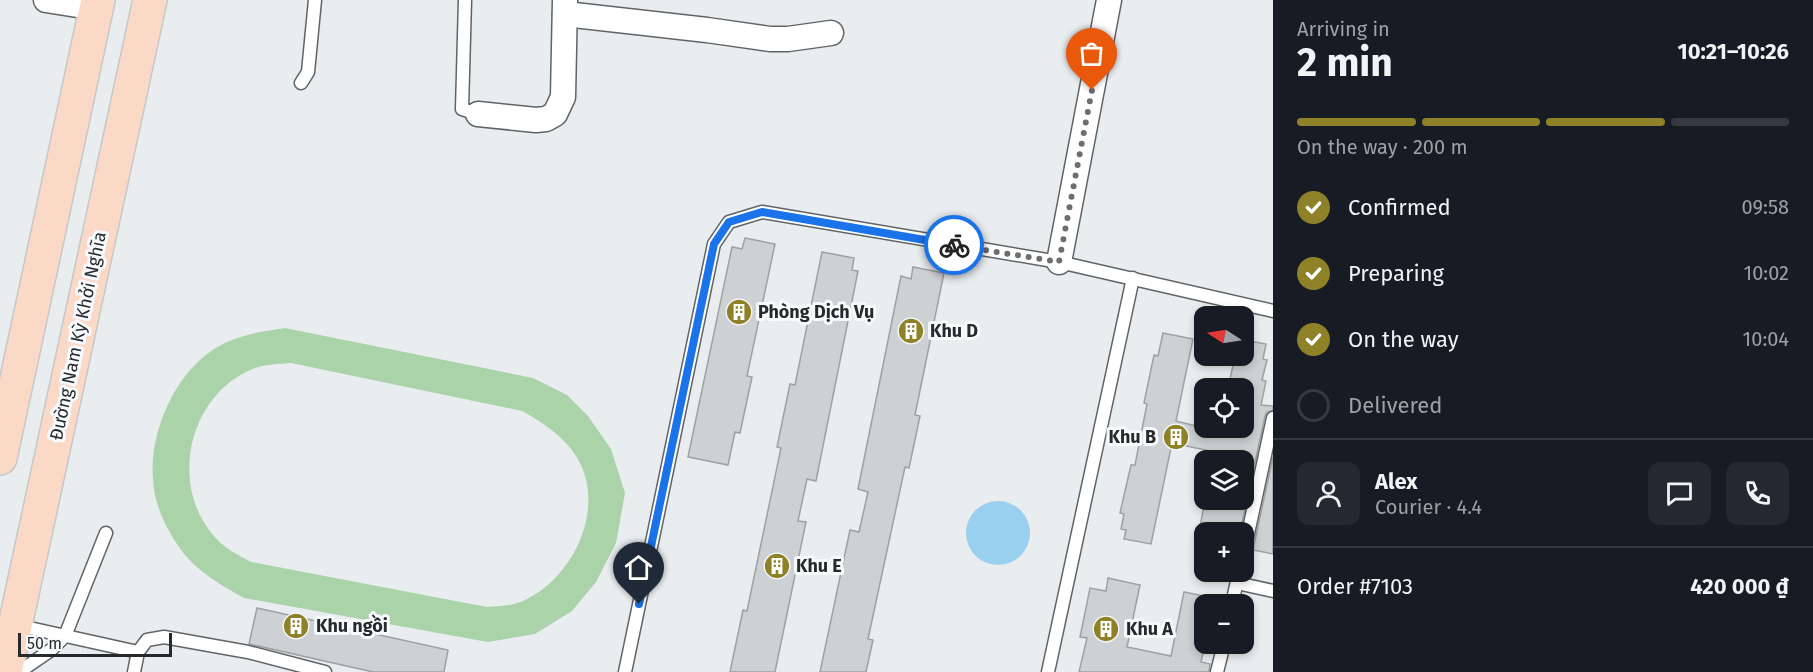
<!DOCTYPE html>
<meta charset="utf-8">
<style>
:root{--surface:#171b24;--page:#242831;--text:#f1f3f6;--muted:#9ea1a6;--line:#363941;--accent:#8e8128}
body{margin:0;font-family:"Fira Sans",sans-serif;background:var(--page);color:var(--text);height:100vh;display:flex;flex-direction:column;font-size:22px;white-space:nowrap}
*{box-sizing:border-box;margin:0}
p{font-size:20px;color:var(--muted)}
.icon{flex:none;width:33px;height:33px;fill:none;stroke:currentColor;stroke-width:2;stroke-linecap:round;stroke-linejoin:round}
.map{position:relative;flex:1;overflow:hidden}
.panel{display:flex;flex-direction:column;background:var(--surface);width:540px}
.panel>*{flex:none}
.needle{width:39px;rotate:282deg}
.buttons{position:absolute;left:1194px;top:306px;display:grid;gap:12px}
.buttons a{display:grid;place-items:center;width:60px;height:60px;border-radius:12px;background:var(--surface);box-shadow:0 3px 9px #0003;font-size:30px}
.scale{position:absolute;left:18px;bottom:15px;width:154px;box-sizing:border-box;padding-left:6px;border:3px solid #28292a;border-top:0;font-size:16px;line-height:21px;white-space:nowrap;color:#28292a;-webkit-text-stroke:4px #f7fafe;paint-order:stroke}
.pin{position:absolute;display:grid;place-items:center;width:51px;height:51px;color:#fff;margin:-62px -26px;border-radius:50% 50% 50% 0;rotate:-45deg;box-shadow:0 0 6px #0007}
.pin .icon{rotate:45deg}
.courier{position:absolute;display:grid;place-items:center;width:60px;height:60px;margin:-30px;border:4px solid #1a73e8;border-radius:50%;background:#fff;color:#222;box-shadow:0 2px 8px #0007}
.headline em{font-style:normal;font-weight:700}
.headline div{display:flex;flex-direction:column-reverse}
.headline{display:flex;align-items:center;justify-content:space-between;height:102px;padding:0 24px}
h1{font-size:39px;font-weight:700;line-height:45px}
.bar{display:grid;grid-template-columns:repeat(4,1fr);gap:9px 6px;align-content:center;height:72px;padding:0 24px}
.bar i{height:8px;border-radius:4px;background:var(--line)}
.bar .on{background:var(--accent)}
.bar p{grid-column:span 4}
.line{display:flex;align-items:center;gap:15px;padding:0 24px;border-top:2px solid var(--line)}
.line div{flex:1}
.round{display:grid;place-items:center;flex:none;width:63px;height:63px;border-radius:12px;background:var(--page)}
ol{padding:0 24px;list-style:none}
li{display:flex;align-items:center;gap:18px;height:66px}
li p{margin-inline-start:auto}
li .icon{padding:6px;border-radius:50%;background:var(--accent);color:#fff;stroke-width:4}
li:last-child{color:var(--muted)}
li i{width:33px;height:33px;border:3px solid var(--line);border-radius:50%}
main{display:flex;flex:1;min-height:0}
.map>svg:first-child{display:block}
.green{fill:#abd3aa;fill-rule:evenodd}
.water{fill:#9ad0ef}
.building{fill:#ced1d4;stroke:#9ea1a4;stroke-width:1.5}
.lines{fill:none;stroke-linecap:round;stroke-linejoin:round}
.lane-casing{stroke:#616467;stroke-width:15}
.street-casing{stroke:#616467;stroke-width:27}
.primary-casing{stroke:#c7c7c8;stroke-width:36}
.lane{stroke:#fff;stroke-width:12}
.street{stroke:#fff;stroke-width:24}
.primary{stroke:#fad9c7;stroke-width:33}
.done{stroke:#6c6e6f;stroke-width:6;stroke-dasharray:0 10.8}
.route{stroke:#1a73e8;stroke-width:8}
.labels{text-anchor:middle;stroke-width:6;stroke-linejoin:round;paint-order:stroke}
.poi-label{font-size:18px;font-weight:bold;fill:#28292a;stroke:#f7fafe;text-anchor:start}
.street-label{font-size:18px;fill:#28292a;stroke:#f7fafe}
</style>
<main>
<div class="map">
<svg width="1273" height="672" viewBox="0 0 1273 672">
<rect width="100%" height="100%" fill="#e9edf0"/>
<path class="green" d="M285,328L533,378L567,395L588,416L611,449L625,493L616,543L596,582L572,611L535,634L488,642L244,598C223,586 201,574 185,555C169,535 154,506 153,480C149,435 172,381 207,354C230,336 258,332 285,328ZM291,363L522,411C544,423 568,439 580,463C604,512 573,576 527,599C514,606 501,606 487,607L251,562C238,555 224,548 214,536C168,484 189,393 255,368C266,364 279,364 291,363Z"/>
<circle class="water" cx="998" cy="533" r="32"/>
<g class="building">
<polygon points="745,238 775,244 747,376 752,377 740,433 735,432 728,465 688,457 732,247 742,249"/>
<polygon points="822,252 854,258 852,270 858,271 816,481 807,479 798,521 806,522 775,672 730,672 743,610 747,611 781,448 777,447 790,384 795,385"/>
<polygon points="913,267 944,273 915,415 920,416 909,468 905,467 868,639 873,640 866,672 820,672 850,530 859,532 868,492 858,489 901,276 911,279"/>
<polygon points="1163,333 1193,339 1176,421 1204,428 1244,428 1244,388 1228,388 1235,356 1244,356 1244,340 1266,344 1263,359 1267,360 1262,380 1266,381 1261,405 1273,406 1273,410 1267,412 1265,416 1240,532 1199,532 1205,500 1244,500 1244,460 1213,460 1215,452 1172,443 1151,544 1124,539 1126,530 1121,529 1124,514 1120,513 1131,465 1135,465 1147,404 1144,403 1154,355 1158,356"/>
<polygon points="1273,457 1273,554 1253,550"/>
<polygon points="1108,578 1140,585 1127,647 1171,656 1184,592 1204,596 1204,648 1201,662 1210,664 1209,672 1079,672 1087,638 1080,637 1090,588 1106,591"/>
<polygon points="257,608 448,650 444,672 373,672 249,644"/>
</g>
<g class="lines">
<g class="lane-casing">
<g id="lane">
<polyline points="465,0 462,109 478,114"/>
<polyline points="301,83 308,72 315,0"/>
<polyline points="1244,552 1273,418"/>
<polyline points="1237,583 1273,591"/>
<polyline points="1232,604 1239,572"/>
<polyline points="16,625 138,652"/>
<polyline points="19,672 51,650 65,636 106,533"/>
<polyline points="134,672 138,652 147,640 164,637 248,652 325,672"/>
<polyline points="625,672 714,244 729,222 762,212 1059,262 1273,311"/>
<polyline points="1048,672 1133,278"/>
<polyline points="1217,672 1224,644"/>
</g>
</g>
<g class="street-casing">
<g id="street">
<polyline points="46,0 96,8"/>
<polyline points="565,14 707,30 770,39 788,39 831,33"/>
<polyline points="478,114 536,120 546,119 555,114 563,97 565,0"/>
<polyline points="1059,262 1109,0"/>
</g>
</g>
<g class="primary-casing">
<g id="primary">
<polyline points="0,458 98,0"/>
<polyline points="5,672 150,0"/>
</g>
</g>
<use href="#lane" class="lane"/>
<use href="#street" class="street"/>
<use href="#primary" class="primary"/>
</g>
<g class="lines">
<polyline class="done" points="954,245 1059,262 1092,90"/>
<polyline class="route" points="639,604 714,244 729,222 762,212 954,245"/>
</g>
<defs>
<g id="building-disc" transform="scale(1.35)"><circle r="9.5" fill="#8e8128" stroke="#f7fafe"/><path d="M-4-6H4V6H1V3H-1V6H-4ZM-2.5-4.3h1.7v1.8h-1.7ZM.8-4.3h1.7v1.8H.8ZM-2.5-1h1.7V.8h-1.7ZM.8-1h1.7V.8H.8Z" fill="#fff"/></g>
</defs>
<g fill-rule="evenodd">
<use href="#building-disc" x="739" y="312"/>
<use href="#building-disc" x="911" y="331"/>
<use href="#building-disc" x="1176" y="437"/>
<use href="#building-disc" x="777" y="566"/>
<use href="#building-disc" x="296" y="626"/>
<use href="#building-disc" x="1106" y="629"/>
</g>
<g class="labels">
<g class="poi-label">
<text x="758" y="318">Phòng Dịch Vụ</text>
<text x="930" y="337">Khu D</text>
<text x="1156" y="443" text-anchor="end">Khu B</text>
<text x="796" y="572">Khu E</text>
<text x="316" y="632">Khu ngồi</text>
<text x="1126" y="635">Khu A</text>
</g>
<g class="street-label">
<text transform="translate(78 336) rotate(-78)" y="6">Đường Nam Kỳ Khởi Nghĩa</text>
</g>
</g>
</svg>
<div class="buttons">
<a><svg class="needle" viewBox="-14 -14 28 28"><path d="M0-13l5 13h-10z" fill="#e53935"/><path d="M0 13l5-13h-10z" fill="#9ea1a6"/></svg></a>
<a><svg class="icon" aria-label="locate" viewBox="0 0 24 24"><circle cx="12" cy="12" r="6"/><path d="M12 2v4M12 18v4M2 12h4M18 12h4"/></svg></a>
<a><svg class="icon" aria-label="layers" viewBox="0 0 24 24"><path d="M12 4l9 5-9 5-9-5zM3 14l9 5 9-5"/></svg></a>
<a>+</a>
<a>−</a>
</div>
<div class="scale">50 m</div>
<div class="pin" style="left:1092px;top:90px;background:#ea580c"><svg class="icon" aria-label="bag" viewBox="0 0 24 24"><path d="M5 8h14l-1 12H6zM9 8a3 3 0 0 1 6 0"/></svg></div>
<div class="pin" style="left:639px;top:604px;background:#1f2937"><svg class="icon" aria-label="home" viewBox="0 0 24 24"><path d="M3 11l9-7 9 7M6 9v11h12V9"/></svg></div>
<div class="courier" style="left:954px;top:245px"><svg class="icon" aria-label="bike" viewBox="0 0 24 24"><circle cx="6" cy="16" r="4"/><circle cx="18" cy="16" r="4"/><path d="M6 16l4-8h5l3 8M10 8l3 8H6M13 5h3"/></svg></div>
</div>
<section class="panel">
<div class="headline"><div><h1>2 min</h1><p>Arriving in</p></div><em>10:21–10:26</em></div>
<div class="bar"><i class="on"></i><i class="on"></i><i class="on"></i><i></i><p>On the way · 200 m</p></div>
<ol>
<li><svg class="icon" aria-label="check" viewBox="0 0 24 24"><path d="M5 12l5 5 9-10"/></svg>Confirmed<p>09:58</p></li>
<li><svg class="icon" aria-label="check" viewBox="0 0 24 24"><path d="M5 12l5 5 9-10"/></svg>Preparing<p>10:02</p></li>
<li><svg class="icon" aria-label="check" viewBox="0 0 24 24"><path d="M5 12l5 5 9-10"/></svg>On the way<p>10:04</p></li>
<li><i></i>Delivered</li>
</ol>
<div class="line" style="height:108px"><a class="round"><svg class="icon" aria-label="person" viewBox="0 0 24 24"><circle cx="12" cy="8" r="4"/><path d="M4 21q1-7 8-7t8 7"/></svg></a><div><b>Alex</b><p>Courier · 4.4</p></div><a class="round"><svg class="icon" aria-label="chat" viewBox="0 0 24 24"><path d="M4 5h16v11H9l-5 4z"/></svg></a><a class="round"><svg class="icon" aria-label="phone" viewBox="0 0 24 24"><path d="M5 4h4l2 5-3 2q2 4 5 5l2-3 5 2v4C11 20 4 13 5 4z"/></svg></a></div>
<div class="line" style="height:78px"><div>Order #7103</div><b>420 000 ₫</b></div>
</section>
</main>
